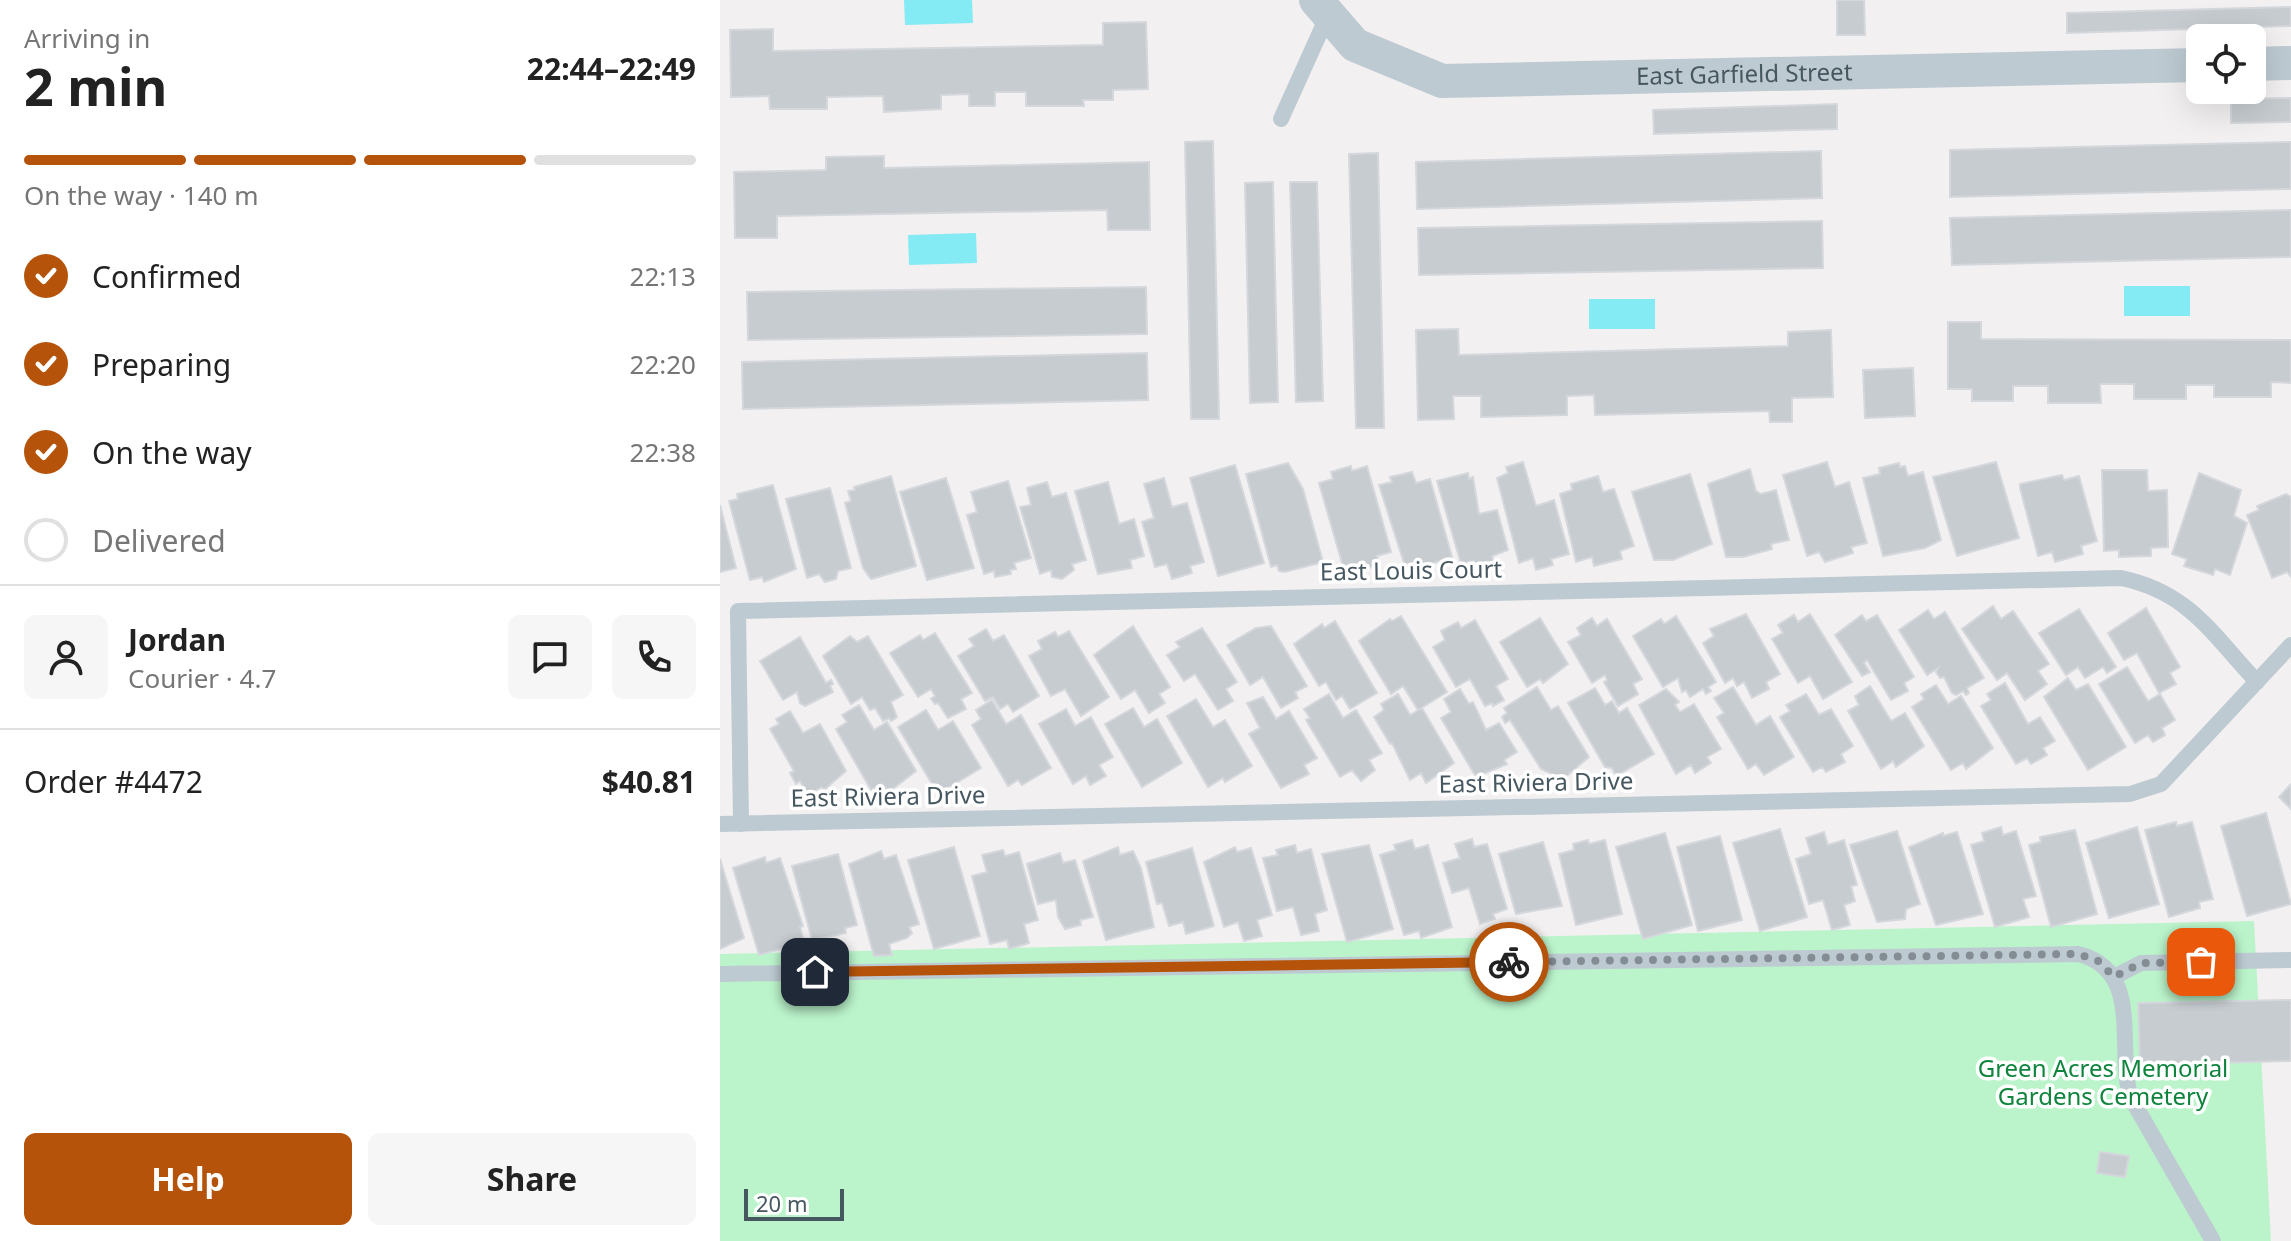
<!DOCTYPE html>
<meta charset="utf-8">
<style>
:root{--surface:#fff;--page:#f6f6f6;--text:#222;--muted:#767676;--line:#e0e0e0;--accent:#b45309}
body{margin:0;font-family:"Noto Sans",sans-serif;background:var(--page);color:var(--text);height:100vh;display:flex;flex-direction:column;font-size:30px;white-space:nowrap}
*{box-sizing:border-box;margin:0}
p{font-size:26px;color:var(--muted)}
.icon{flex:none;width:44px;height:44px;fill:none;stroke:currentColor;stroke-width:2;stroke-linecap:round;stroke-linejoin:round}
.map{position:relative;flex:1;overflow:hidden}
.drawer{display:flex;flex-direction:column;background:var(--surface);width:720px}
.drawer>*{flex:none}
.controls{position:absolute;left:1466px;top:24px;display:grid;gap:16px}
.controls a{display:grid;place-items:center;width:80px;height:80px;border-radius:12px;background:var(--surface);box-shadow:0 8px 32px #0002;font-size:40px}
.scale{position:absolute;left:24px;bottom:20px;width:100px;box-sizing:border-box;padding-left:8px;border:4px solid #465760;border-top:0;font-size:22px;line-height:28px;white-space:nowrap;color:#465760;-webkit-text-stroke:6px #fff;paint-order:stroke}
.pin{position:absolute;display:grid;place-items:center;width:68px;height:68px;color:#fff;margin:-34px;border-radius:16px;box-shadow:0 4px 12px #0006}
.courier{position:absolute;display:grid;place-items:center;width:80px;height:80px;margin:-40px;border:6px solid #b45309;border-radius:50%;background:#fff;color:#222;box-shadow:0 2px 10px #0007}
.overview em{font-style:normal;font-weight:700}
.overview div{display:flex;flex-direction:column-reverse}
.overview{display:flex;align-items:center;justify-content:space-between;height:136px;padding:0 24px}
h1{font-size:52px;font-weight:700;line-height:60px}
.bar{display:grid;grid-template-columns:repeat(4,1fr);gap:12px 8px;align-content:center;height:96px;padding:0 24px}
.bar i{height:10px;border-radius:6px;background:var(--line)}
.bar .on{background:var(--accent)}
.bar p{grid-column:span 4}
.line{display:flex;align-items:center;gap:20px;padding:0 24px;border-top:2px solid var(--line)}
.line div{flex:1}
.round{display:grid;place-items:center;flex:none;width:84px;height:84px;border-radius:12px;background:var(--page)}
ol{padding:0 24px;list-style:none}
li{display:flex;align-items:center;gap:24px;height:88px}
li p{margin-inline-start:auto}
li .icon{padding:8px;border-radius:50%;background:var(--accent);color:#fff;stroke-width:4}
li:last-child{color:var(--muted)}
li i{width:44px;height:44px;border:4px solid var(--line);border-radius:50%}
.cta{display:flex;gap:16px;margin-top:auto;padding:16px 24px}
.cta a{flex:1;height:92px;border-radius:12px;background:var(--accent);color:#fff;font-size:32px;font-weight:700;line-height:92px;text-align:center}
.cta a+a{background:var(--page);color:var(--text)}
main{display:flex;flex:1;min-height:0}
.map>svg:first-child{display:block}
.green{fill:#bbf4cb}
.water{fill:#84ebf5}
.building{fill:#c7ccd0;stroke:#d4d7dc;stroke-width:2}
.lines{fill:none;stroke-linecap:round;stroke-linejoin:round}
.lane{stroke:#bdcad1;stroke-width:16}
.street{stroke:#bdcad1;stroke-width:34}
.done{stroke:#838d93;stroke-width:8;stroke-dasharray:0 14.4}
.route{stroke:#b45309;stroke-width:10}
.labels{text-anchor:middle;stroke-width:7;stroke-linejoin:round;paint-order:stroke}
.street-label{font-size:24px;fill:#465760;stroke:#fff}
.park-label{font-size:24px;fill:#0e843c;stroke:#fff}
</style>
<main>
<section class="drawer">
<div class="overview"><div><h1>2 min</h1><p>Arriving in</p></div><em>22:44–22:49</em></div>
<div class="bar"><i class="on"></i><i class="on"></i><i class="on"></i><i></i><p>On the way · 140 m</p></div>
<ol>
<li><svg class="icon" aria-label="check" viewBox="0 0 24 24"><path d="M5 12l5 5 9-10"/></svg>Confirmed<p>22:13</p></li>
<li><svg class="icon" aria-label="check" viewBox="0 0 24 24"><path d="M5 12l5 5 9-10"/></svg>Preparing<p>22:20</p></li>
<li><svg class="icon" aria-label="check" viewBox="0 0 24 24"><path d="M5 12l5 5 9-10"/></svg>On the way<p>22:38</p></li>
<li><i></i>Delivered</li>
</ol>
<div class="line" style="height:144px"><a class="round"><svg class="icon" aria-label="person" viewBox="0 0 24 24"><circle cx="12" cy="8" r="4"/><path d="M4 21q1-7 8-7t8 7"/></svg></a><div><b>Jordan</b><p>Courier · 4.7</p></div><a class="round"><svg class="icon" aria-label="chat" viewBox="0 0 24 24"><path d="M4 5h16v11H9l-5 4z"/></svg></a><a class="round"><svg class="icon" aria-label="phone" viewBox="0 0 24 24"><path d="M5 4h4l2 5-3 2q2 4 5 5l2-3 5 2v4C11 20 4 13 5 4z"/></svg></a></div>
<div class="line" style="height:104px"><div>Order #4472</div><b>$40.81</b></div>
<div class="cta"><a>Help</a><a>Share</a></div>
</section>
<div class="map">
<svg width="1571" height="1241" viewBox="0 0 1571 1241">
<rect width="100%" height="100%" fill="#f3f0f1"/>
<polygon class="green" points="1534,921 1551,1241 0,1241 0,954"/>
<g class="water">
<polygon points="184,0 252,0 253,23 185,25"/>
<polygon points="256,233 257,263 189,265 188,235"/>
<rect x="1404" y="286" width="66" height="30"/>
<rect x="869" y="299" width="66" height="30"/>
</g>
<g class="building">
<polygon points="1117,0 1144,0 1145,35 1117,35"/>
<polygon points="1571,7 1571,26 1347,33 1347,13"/>
<polygon points="426,22 428,89 393,90 393,100 363,100 364,106 306,106 306,92 275,92 275,106 249,106 249,94 221,95 221,109 164,112 163,96 107,97 107,109 50,109 49,96 11,97 10,30 53,29 53,51 383,45 383,23"/>
<polygon points="1571,98 1571,122 1511,123 1511,99"/>
<polygon points="1117,104 1117,129 934,134 933,110"/>
<polygon points="493,141 499,419 471,419 465,142"/>
<polygon points="1571,142 1571,189 1230,197 1230,150"/>
<polygon points="1101,151 1102,198 697,209 696,162"/>
<polygon points="658,153 664,428 636,428 629,154"/>
<polygon points="164,156 164,168 429,162 430,230 388,230 387,210 57,216 57,238 15,238 14,172 106,170 106,157"/>
<polygon points="553,182 558,402 530,403 525,183"/>
<polygon points="570,182 597,182 603,401 576,402"/>
<polygon points="1571,210 1571,257 1232,265 1230,218"/>
<polygon points="1102,221 1103,268 699,275 698,228"/>
<polygon points="426,287 427,334 28,340 27,292"/>
<polygon points="1228,322 1261,322 1261,339 1571,340 1571,383 1551,382 1551,397 1494,397 1494,385 1466,385 1466,399 1414,399 1414,384 1380,384 1381,403 1328,403 1328,386 1293,386 1293,401 1252,401 1252,389 1228,389"/>
<polygon points="738,329 739,355 1068,346 1068,332 1111,330 1113,397 1072,398 1072,422 1050,422 1049,411 875,415 874,395 847,396 847,415 761,417 761,396 733,396 734,419 698,420 696,330"/>
<polygon points="427,353 428,400 23,409 22,362"/>
<polygon points="1193,368 1195,416 1145,418 1143,370"/>
<polygon points="803,462 816,506 834,500 849,554 831,559 833,565 816,570 813,558 799,563 777,478 788,473 786,467"/>
<polygon points="1107,462 1115,487 1129,482 1147,543 1131,547 1133,553 1105,562 1099,552 1087,556 1063,475"/>
<polygon points="1276,462 1299,538 1237,556 1213,477"/>
<polygon points="568,463 583,489 603,562 565,572 559,571 557,565 551,567 526,474"/>
<polygon points="1179,463 1180,467 1185,466 1188,476 1203,472 1221,540 1205,548 1163,556 1143,478 1160,474 1159,468"/>
<polygon points="515,465 544,563 498,576 470,478"/>
<polygon points="631,466 632,471 647,466 671,552 657,556 659,564 642,571 624,570 599,483 613,479 611,472"/>
<polygon points="1030,469 1036,491 1041,494 1056,490 1069,540 1051,544 1052,549 1023,557 1006,557 988,484"/>
<polygon points="1382,470 1427,470 1428,491 1447,490 1448,547 1431,548 1431,556 1399,557 1399,550 1384,551"/>
<polygon points="692,472 696,483 710,479 732,557 695,569 693,562 685,566 659,485 672,482 670,477"/>
<polygon points="748,473 749,479 753,477 759,514 777,510 788,550 772,556 775,567 758,572 754,561 741,564 717,481"/>
<polygon points="1479,473 1521,490 1514,516 1527,523 1510,575 1495,569 1493,575 1464,566 1467,559 1452,554"/>
<polygon points="970,474 992,544 953,560 934,560 912,492"/>
<polygon points="1342,475 1344,480 1359,476 1377,541 1361,546 1363,554 1335,562 1332,552 1318,556 1300,488 1300,484"/>
<polygon points="171,476 196,566 151,579 143,568 125,503 131,501 128,491 135,490 134,487"/>
<polygon points="878,476 883,492 894,489 914,546 900,551 902,559 874,566 872,557 856,562 840,494 852,490 851,484"/>
<polygon points="226,478 254,568 207,580 180,492"/>
<polygon points="444,478 452,507 467,503 484,562 470,566 472,573 452,579 447,564 435,567 422,522 434,518 424,484"/>
<polygon points="288,481 311,558 294,563 296,569 290,570 291,574 275,577 274,571 264,574 247,515 257,512 251,492"/>
<polygon points="327,482 332,497 346,493 366,560 352,564 354,570 342,579 332,577 331,570 320,574 300,507 311,505 307,488"/>
<polygon points="388,482 399,524 414,519 424,556 410,560 412,568 378,574 355,491"/>
<polygon points="53,485 76,569 44,582 42,577 30,580 9,501 18,499 17,494"/>
<polygon points="110,488 131,568 118,571 116,579 105,582 99,574 87,578 66,499"/>
<polygon points="1566,494 1571,497 1571,577 1567,572 1552,578 1527,515 1539,510 1537,506"/>
<polygon points="0,505 16,568 0,572"/>
<polygon points="1273,606 1281,619 1293,611 1329,664 1318,671 1327,684 1305,700 1287,673 1277,680 1242,629"/>
<polygon points="1426,608 1460,667 1450,673 1456,684 1439,693 1417,653 1404,660 1388,633"/>
<polygon points="1359,609 1396,667 1387,673 1383,667 1365,678 1358,667 1346,675 1319,633"/>
<polygon points="1208,610 1214,619 1225,612 1264,678 1247,688 1249,693 1246,695 1243,691 1236,695 1232,693 1224,677 1220,678 1216,672 1218,668 1207,675 1179,630"/>
<polygon points="1026,614 1060,674 1046,682 1049,689 1032,698 1024,682 1017,686 1013,678 1005,683 983,643 994,636 990,629"/>
<polygon points="1090,614 1132,682 1103,699 1090,676 1078,683 1052,639 1063,633 1058,625 1074,615 1078,622"/>
<polygon points="1142,615 1146,621 1157,615 1194,677 1184,683 1188,691 1171,700 1147,660 1144,663 1150,672 1142,676 1115,635"/>
<polygon points="681,616 727,692 698,710 683,686 671,694 639,641 670,619 672,621"/>
<polygon points="956,616 996,682 988,687 991,691 986,694 983,689 970,697 966,690 962,692 958,678 943,687 913,636 941,619 944,624"/>
<polygon points="820,618 848,664 823,683 820,679 807,687 780,642"/>
<polygon points="872,618 877,626 887,619 922,679 913,684 918,694 898,706 884,682 887,680 885,675 872,683 848,642 861,635 857,628"/>
<polygon points="755,620 788,679 776,686 784,700 773,706 772,703 765,706 750,679 736,687 713,647 725,640 721,631 738,622 741,628"/>
<polygon points="615,621 657,693 630,709 622,696 616,700 606,682 599,686 574,644 602,624 604,628"/>
<polygon points="413,626 450,687 439,694 445,703 429,713 415,690 401,699 374,655"/>
<polygon points="551,626 587,686 575,692 578,698 561,708 543,677 530,685 507,645 536,628"/>
<polygon points="482,628 517,682 506,689 513,701 498,710 475,674 464,681 447,655 460,647 456,642"/>
<polygon points="266,629 273,641 284,635 319,696 293,712 288,704 280,709 273,697 265,701 238,656 254,646 249,639"/>
<polygon points="349,631 389,697 361,716 345,689 331,696 309,656 322,649 318,641 335,632 338,637"/>
<polygon points="215,633 252,693 241,699 246,709 228,718 218,703 215,704 211,699 215,696 211,689 198,697 170,653 200,635 203,640"/>
<polygon points="130,636 137,642 148,636 183,695 171,702 177,717 171,721 169,718 163,721 155,708 150,710 142,697 131,704 103,656"/>
<polygon points="80,637 106,683 111,680 113,684 110,686 113,692 85,706 80,703 77,692 63,700 40,661"/>
<polygon points="1407,667 1428,701 1440,694 1455,720 1442,728 1445,735 1433,742 1428,735 1415,743 1379,684"/>
<polygon points="1348,678 1356,690 1368,684 1406,747 1368,770 1324,697"/>
<polygon points="1285,683 1308,724 1320,717 1335,741 1323,748 1327,755 1311,764 1307,758 1296,764 1261,706 1271,700 1267,694"/>
<polygon points="1216,685 1228,704 1241,696 1273,748 1246,769 1243,763 1231,770 1192,707 1204,699 1201,694"/>
<polygon points="1150,686 1171,721 1185,713 1204,746 1176,767 1173,761 1161,769 1128,711 1139,705 1135,696"/>
<polygon points="817,687 831,710 838,706 869,757 843,779 821,769 790,720 785,723 782,717 787,713 784,708"/>
<polygon points="1013,687 1036,725 1050,716 1074,757 1044,775 1036,764 1028,769 997,717 1004,713 994,698"/>
<polygon points="875,688 885,705 892,701 899,713 907,708 934,754 896,776 892,768 885,767 848,703"/>
<polygon points="740,689 749,704 753,702 766,730 779,723 797,752 784,760 787,764 756,777 721,718 731,712 724,699"/>
<polygon points="946,689 959,702 955,705 960,712 974,704 1001,749 987,757 991,763 975,773 971,765 956,774 919,705"/>
<polygon points="609,694 623,718 636,710 662,753 649,760 655,770 641,781 632,770 620,777 586,720 590,718 584,709"/>
<polygon points="678,694 690,715 702,708 734,763 706,783 701,773 690,780 672,743 670,744 654,717 664,710 661,704"/>
<polygon points="1086,694 1099,715 1111,709 1133,746 1121,754 1125,762 1106,772 1102,767 1093,772 1060,717 1070,711 1066,705"/>
<polygon points="543,697 556,719 569,711 597,758 584,765 589,774 561,788 529,734 540,728 527,703"/>
<polygon points="476,699 493,727 505,720 532,766 505,782 503,778 488,787 447,716"/>
<polygon points="272,700 286,724 301,715 331,768 302,785 298,780 288,786 252,725 261,719 256,710"/>
<polygon points="139,705 154,730 167,722 196,771 169,792 162,784 151,790 116,729 127,722 122,715"/>
<polygon points="413,708 424,727 437,719 462,763 422,787 385,724"/>
<polygon points="346,709 355,726 371,717 393,757 379,765 386,776 370,785 366,776 353,784 319,724"/>
<polygon points="206,710 218,730 233,721 261,768 218,794 178,727"/>
<polygon points="70,711 83,733 100,724 126,771 104,790 102,787 88,795 80,781 76,784 70,773 74,771 50,729 59,724 56,719"/>
<polygon points="1571,784 1571,809 1559,797"/>
<polygon points="1546,813 1571,904 1527,916 1501,826"/>
<polygon points="1456,822 1457,826 1472,822 1493,899 1479,902 1480,908 1449,917 1425,830"/>
<polygon points="1281,827 1283,835 1296,831 1316,896 1303,899 1309,917 1275,927 1251,845 1264,841 1262,833"/>
<polygon points="1417,827 1439,904 1389,918 1366,843"/>
<polygon points="1060,829 1087,917 1040,931 1013,843"/>
<polygon points="1355,830 1377,914 1331,927 1309,845 1321,842 1320,837"/>
<polygon points="1177,831 1200,904 1186,909 1185,919 1157,922 1130,845"/>
<polygon points="1104,832 1108,845 1124,840 1137,885 1131,886 1135,901 1124,905 1130,925 1112,930 1103,900 1089,904 1076,859 1091,854 1086,838"/>
<polygon points="1237,832 1263,914 1216,925 1189,847 1223,833 1223,836"/>
<polygon points="945,833 972,925 923,939 896,847"/>
<polygon points="1000,836 1022,920 978,931 957,847"/>
<polygon points="752,839 754,847 767,844 787,909 773,914 775,919 760,924 749,888 732,893 723,863 740,858 735,844"/>
<polygon points="692,840 695,849 708,845 732,927 701,938 699,931 684,935 660,855 676,850 674,845"/>
<polygon points="868,840 869,844 885,840 902,914 856,925 839,854 854,850 853,844"/>
<polygon points="823,842 842,906 796,914 779,854"/>
<polygon points="575,845 577,853 591,849 607,910 595,914 599,931 581,935 573,907 557,911 543,858 558,855 556,850"/>
<polygon points="649,845 673,929 627,942 602,854"/>
<polygon points="234,847 260,936 214,949 188,860"/>
<polygon points="398,847 400,855 413,851 421,868 434,927 386,940 363,861"/>
<polygon points="515,847 517,852 531,848 552,915 537,920 542,936 524,941 518,922 504,927 484,862"/>
<polygon points="472,848 494,926 466,934 463,922 449,926 442,903 437,904 426,862"/>
<polygon points="283,850 285,856 299,852 318,920 304,924 309,943 289,949 287,940 270,944 252,876 267,872 262,855"/>
<polygon points="161,851 164,859 176,855 199,924 189,927 192,933 187,938 169,944 172,955 154,956 129,864"/>
<polygon points="340,853 343,863 355,860 373,917 360,920 361,925 345,929 338,917 336,900 318,904 307,864"/>
<polygon points="118,854 137,925 125,928 126,933 92,940 72,866"/>
<polygon points="45,857 46,863 60,858 83,926 80,927 84,942 39,955 13,868"/>
<polygon points="0,859 24,938 0,949"/>
<polygon points="1571,1000 1571,1061 1420,1065 1418,1003"/>
<polygon points="1380,1152 1409,1156 1405,1177 1377,1173"/>
</g>
<g class="lines">
<g class="lane">
<polyline points="561,119 607,17"/>
<polyline points="0,824 1410,794 1441,784 1571,645"/>
<path d="M21,824L18,611L1401,578C1469,592 1492,634 1537,682"/>
<path d="M0,974L1358,954C1425,970 1395,1050 1411,1098L1493,1241"/>
<polyline points="1394,977 1421,963 1571,960"/>
</g>
<g class="street">
<path id="s1" d="M596,0L635,45L722,81L1480,65"/>
<polyline points="1532,64 1571,63"/>
</g>
</g>
<g class="lines">
<polyline class="done" points="789,962 1358,954 1378,961 1394,977 1421,963 1481,962"/>
<polyline class="route" points="95,972 789,962"/>
</g>
<g class="labels">
<g class="street-label">
<text dy="8" stroke="none"><textPath href="#s1" startOffset="456">East Garfield Street</textPath></text>
<text transform="translate(691 571) rotate(-1)" y="8">East Louis Court</text>
<text transform="translate(816 783) rotate(-1)" y="8">East Riviera Drive</text>
<text transform="translate(168 797) rotate(-1)" y="8">East Riviera Drive</text>
</g>
<g class="park-label">
<text x="1383" y="1077">Green Acres Memorial<tspan x="1383" dy="28">Gardens Cemetery</tspan></text>
</g>
</g>
</svg>
<div class="controls">
<a><svg class="icon" aria-label="locate" viewBox="0 0 24 24"><circle cx="12" cy="12" r="6"/><path d="M12 2v4M12 18v4M2 12h4M18 12h4"/></svg></a>
</div>
<div class="scale">20 m</div>
<div class="pin" style="left:1481px;top:962px;background:#ea580c"><svg class="icon" aria-label="bag" viewBox="0 0 24 24"><path d="M5 8h14l-1 12H6zM9 8a3 3 0 0 1 6 0"/></svg></div>
<div class="pin" style="left:95px;top:972px;background:#1f2937"><svg class="icon" aria-label="home" viewBox="0 0 24 24"><path d="M3 11l9-7 9 7M6 9v11h12V9"/></svg></div>
<div class="courier" style="left:789px;top:962px"><svg class="icon" aria-label="bike" viewBox="0 0 24 24"><circle cx="6" cy="16" r="4"/><circle cx="18" cy="16" r="4"/><path d="M6 16l4-8h5l3 8M10 8l3 8H6M13 5h3"/></svg></div>
</div>
</main>
